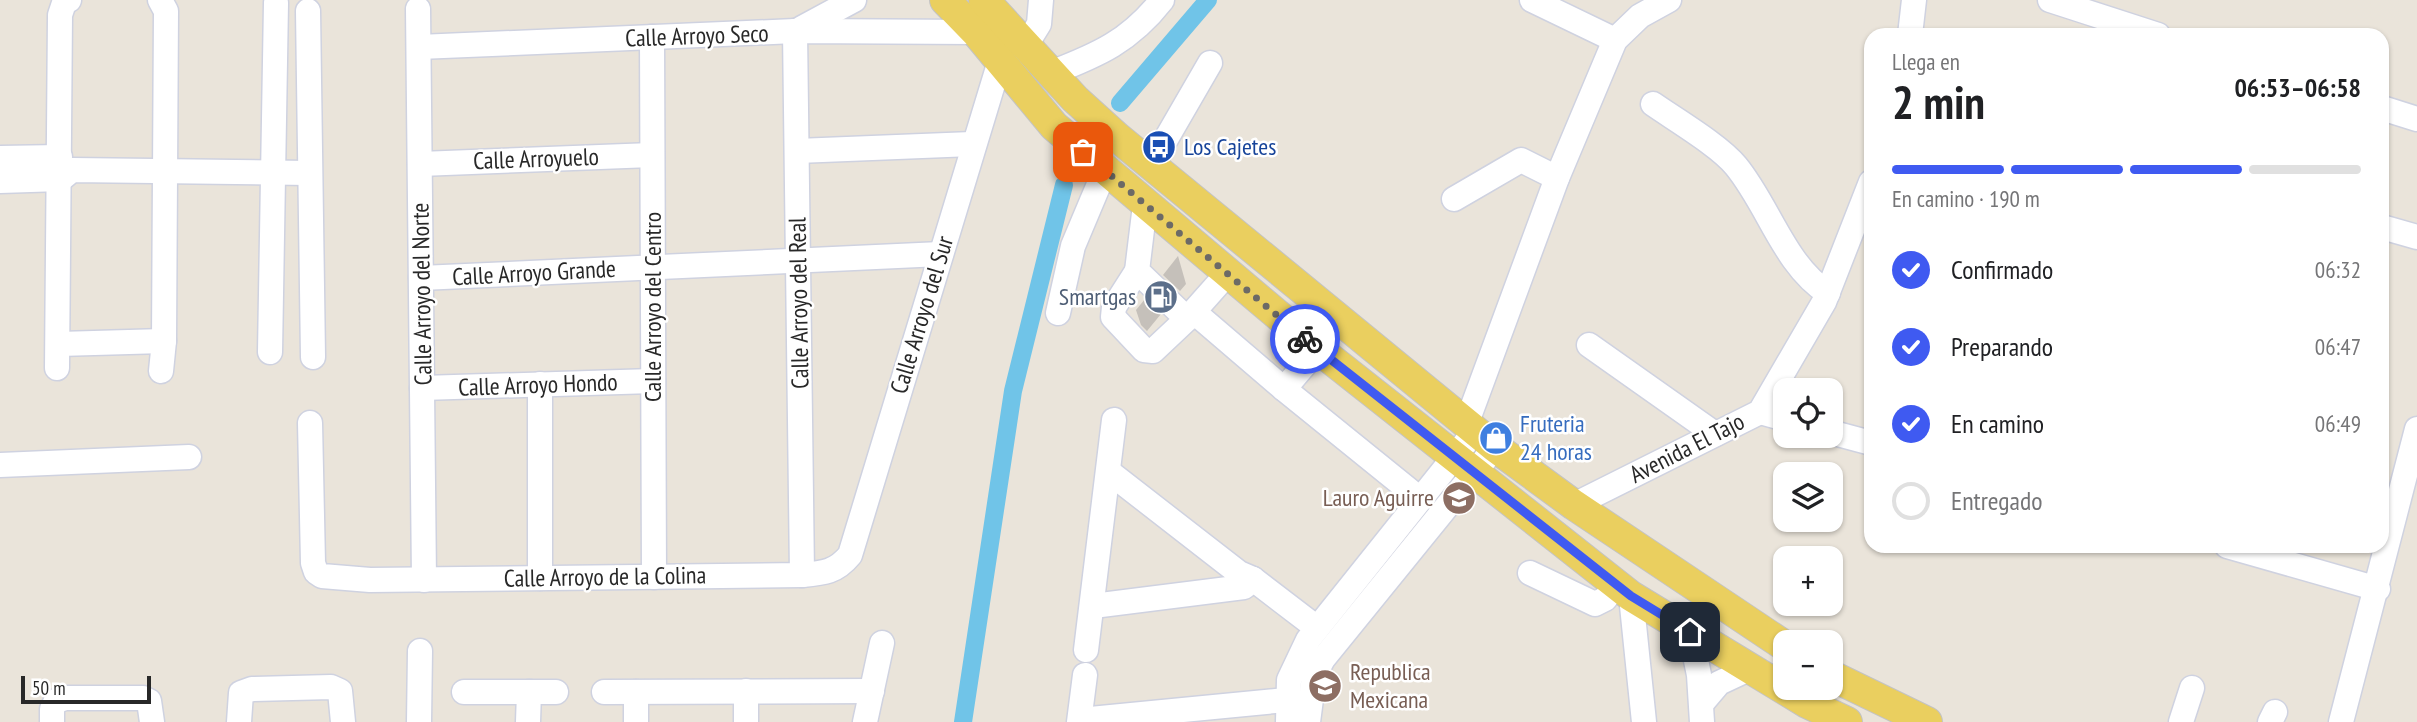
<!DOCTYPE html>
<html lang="es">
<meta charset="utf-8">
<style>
:root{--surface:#fff;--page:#f6f6f6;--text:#202124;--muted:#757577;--line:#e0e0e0;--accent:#3f5af1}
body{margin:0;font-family:"PT Sans Narrow",sans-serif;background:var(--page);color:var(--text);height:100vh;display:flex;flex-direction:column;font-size:26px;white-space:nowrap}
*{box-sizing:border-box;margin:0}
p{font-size:23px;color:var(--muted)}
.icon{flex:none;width:38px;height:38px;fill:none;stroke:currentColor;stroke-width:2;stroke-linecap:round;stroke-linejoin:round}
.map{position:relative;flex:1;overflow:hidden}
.drawer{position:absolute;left:1864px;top:28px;width:525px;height:525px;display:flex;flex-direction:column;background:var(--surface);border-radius:21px;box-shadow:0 2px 5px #0004}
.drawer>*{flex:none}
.fabs{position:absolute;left:1773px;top:378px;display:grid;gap:14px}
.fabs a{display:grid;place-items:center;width:70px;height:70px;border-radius:14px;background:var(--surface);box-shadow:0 2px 5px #0004;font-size:35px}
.scale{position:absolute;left:21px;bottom:18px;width:130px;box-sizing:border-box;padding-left:7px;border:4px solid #282828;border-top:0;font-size:19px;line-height:24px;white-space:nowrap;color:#282828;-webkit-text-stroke:5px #fff;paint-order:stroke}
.pin{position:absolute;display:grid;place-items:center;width:60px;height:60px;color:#fff;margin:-30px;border-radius:14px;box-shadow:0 4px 10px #0006}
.courier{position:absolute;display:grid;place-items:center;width:70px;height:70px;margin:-35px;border:5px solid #3f5af1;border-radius:50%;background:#fff;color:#222;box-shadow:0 2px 9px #0007}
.head em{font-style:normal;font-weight:600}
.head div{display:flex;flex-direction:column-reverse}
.head{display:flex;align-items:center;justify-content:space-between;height:119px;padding:0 28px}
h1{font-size:46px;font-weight:600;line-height:52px}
.bar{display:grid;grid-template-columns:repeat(4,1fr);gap:10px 7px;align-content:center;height:84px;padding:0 28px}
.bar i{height:9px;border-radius:5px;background:var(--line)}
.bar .active{background:var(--accent)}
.bar p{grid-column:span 4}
ol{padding:0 28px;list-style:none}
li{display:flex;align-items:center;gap:21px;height:77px}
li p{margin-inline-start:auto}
li .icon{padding:7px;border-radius:50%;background:var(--accent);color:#fff;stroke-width:4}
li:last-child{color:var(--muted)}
li i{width:38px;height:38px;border:4px solid var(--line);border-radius:50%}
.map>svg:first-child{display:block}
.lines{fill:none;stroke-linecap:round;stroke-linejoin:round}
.canal{stroke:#70c4e8;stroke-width:18}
.building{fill:#c5c0ba}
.minor-casing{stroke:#cfd2e0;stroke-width:27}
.major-casing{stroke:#c3c3c3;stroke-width:32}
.minor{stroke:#fff;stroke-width:24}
.major{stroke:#eacf5f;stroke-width:30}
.done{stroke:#6c6a66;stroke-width:7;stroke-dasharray:0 12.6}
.route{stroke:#3f5af1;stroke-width:9}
.labels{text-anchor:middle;stroke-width:5;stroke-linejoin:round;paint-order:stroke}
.street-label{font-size:24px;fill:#282828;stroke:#fff}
.transit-label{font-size:24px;fill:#164399;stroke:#fff;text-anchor:start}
.service-label{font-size:24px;fill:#4e5e75;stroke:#fff;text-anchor:end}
.shop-label{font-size:24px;fill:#366cbe;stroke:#fff;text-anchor:start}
.education-label{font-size:24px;fill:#785e54;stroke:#fff;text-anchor:end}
</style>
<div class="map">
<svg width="2417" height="722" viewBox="0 0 2417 722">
<rect width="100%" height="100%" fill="#eae4da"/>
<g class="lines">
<g class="canal">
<polyline points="1120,103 1208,0"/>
<polyline points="963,722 1013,391 1064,185"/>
</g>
</g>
<g class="building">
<polygon points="1178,256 1186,284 1180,291 1163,275"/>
<polygon points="1145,299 1161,314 1147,331 1141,325 1136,310"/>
</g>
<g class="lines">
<g class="minor-casing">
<g id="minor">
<polyline points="160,0 166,11 164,341 161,371"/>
<polyline points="1532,0 1615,40"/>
<polyline points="2050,0 2158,35"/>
<polyline points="418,9 424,580"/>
<polyline points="308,11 313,357"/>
<polyline points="802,28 854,0"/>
<polyline points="795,31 802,575"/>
<polyline points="1910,35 1914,0"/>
<polyline points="652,37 654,577"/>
<polyline points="1026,45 1039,24 1041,0"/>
<polyline points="419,47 795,31 976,32"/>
<path d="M1051,73C1098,55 1130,41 1162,0"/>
<path d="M1653,104C1676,120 1720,146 1736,166C1769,206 1784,265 1828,293"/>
<polyline points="2382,108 2417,119"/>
<polyline points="797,151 972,144"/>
<polyline points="0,158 60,157"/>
<polyline points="420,164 652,155"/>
<polyline points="1151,165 1210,63"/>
<polyline points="0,181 61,179 72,170 309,173"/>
<polyline points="1454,199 1521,160 1557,178"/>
<polyline points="1145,205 1137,271 1187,319 1227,274"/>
<polyline points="2382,227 2417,237"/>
<polyline points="1137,271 1114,307 1113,317 1144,350 1153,351 1187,319"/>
<polyline points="421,278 941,254"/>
<polyline points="1194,312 1284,389"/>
<polyline points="1058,313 1073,246 1105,170"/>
<polyline points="59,344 164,341"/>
<polyline points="1589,345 1715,434"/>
<polyline points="1318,349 1284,389 1420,499"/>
<polyline points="270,352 276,3"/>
<polyline points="57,368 60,15 64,3 69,0"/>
<polyline points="422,388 653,381"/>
<polyline points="1760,412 1785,419"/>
<polyline points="1467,422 1557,178 1615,40 1640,16 1669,0"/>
<path d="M310,423L313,563L316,572L322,576L370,580L802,575C824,573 836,572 850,555L1000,61"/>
<polyline points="1830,432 1871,443"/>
<polyline points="0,465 189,457"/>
<polyline points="1109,472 1239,573 1253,579 1317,628"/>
<polyline points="1574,505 1760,412 1824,302 1871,182"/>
<polyline points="2227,546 2378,589"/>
<polyline points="1530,573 1595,604 1605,599 1616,585"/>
<polyline points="540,578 540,384"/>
<polyline points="1631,596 1644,722"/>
<polyline points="1093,606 1244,587 1253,579"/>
<polyline points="1690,631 1699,675 1702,722"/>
<polyline points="1086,650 1114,420"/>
<polyline points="464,692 556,692"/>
<polyline points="604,692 872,691"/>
<polyline points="1702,703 1719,683 1751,668"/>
<polyline points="1080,720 1286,700"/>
<polyline points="52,722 52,709 56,701 65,698 143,698 149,701 152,722"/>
<polyline points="239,722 241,693 252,689 331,687 340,691 343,722"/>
<polyline points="419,722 420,651"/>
<polyline points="528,722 529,692"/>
<polyline points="636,722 636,692"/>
<polyline points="746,722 746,691"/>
<polyline points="865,722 882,643"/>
<polyline points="1079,722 1085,675"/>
<polyline points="1288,722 1289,680 1308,640 1475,431"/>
<polyline points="1308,722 1314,676 1323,659 1495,447"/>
<polyline points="2181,722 2192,688"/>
<polyline points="2270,722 2275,712"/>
<polyline points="2341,722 2417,429"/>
</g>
</g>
<g class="major-casing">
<g id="major">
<polyline points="945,0 976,32 1054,126 1318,349 1631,596 1807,703 1847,722"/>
<polyline points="984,0 1075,99 1117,137 1495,447 1574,505 1785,646"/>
<polyline points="1830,675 1927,722"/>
</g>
</g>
<use href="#minor" class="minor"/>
<use href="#major" class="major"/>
</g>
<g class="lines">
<polyline class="done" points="1083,152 1305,339"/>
<polyline class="route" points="1305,339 1631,596 1690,632"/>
</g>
<defs>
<g id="bus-disc" transform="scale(1.75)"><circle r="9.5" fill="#1a4fb4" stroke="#fff"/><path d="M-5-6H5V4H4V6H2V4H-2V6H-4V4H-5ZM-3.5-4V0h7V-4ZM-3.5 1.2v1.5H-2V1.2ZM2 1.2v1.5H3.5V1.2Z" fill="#fff"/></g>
<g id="fuel-disc" transform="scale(1.75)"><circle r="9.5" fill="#5c6f8a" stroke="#fff"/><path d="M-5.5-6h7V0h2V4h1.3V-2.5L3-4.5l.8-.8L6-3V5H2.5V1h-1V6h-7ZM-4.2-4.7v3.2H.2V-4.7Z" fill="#fff"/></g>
<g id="shop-disc" transform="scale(1.75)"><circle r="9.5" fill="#3f7fe0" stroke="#fff"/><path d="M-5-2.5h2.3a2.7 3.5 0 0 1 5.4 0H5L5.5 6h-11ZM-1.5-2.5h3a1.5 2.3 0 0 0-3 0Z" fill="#fff"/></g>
<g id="school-disc" transform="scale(1.75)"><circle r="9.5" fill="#8d6e63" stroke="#fff"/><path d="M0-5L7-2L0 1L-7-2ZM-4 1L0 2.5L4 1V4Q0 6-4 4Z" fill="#fff"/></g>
</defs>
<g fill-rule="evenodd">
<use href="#bus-disc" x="1159" y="147"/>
<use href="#fuel-disc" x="1161" y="297"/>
<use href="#shop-disc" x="1496" y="438"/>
<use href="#school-disc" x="1459" y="498"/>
<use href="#school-disc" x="1325" y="686"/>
</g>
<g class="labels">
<g class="street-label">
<text transform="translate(697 36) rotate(-2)" y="8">Calle Arroyo Seco</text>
<text transform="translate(536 159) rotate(-2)" y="8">Calle Arroyuelo</text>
<text transform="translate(534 273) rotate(-3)" y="8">Calle Arroyo Grande</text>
<text transform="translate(422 294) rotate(-91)" y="8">Calle Arroyo del Norte</text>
<text transform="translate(799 303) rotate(-91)" y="8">Calle Arroyo del Real</text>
<text transform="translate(653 307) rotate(-90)" y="8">Calle Arroyo del Centro</text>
<text transform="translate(922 315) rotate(-73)" y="8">Calle Arroyo del Sur</text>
<text transform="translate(538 385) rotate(-2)" y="8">Calle Arroyo Hondo</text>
<text transform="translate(1687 448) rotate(-27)" y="8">Avenida El Tajo</text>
<text transform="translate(605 577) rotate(-1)" y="8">Calle Arroyo de la Colina</text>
</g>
<g class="transit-label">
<text x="1184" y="155">Los Cajetes</text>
</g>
<g class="service-label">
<text x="1136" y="305">Smartgas</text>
</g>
<g class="shop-label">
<text x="1520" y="432">Fruteria<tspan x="1520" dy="28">24 horas</tspan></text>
</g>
<g class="education-label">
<text x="1434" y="506">Lauro Aguirre</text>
<text x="1350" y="680" text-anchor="start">Republica<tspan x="1350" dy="28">Mexicana</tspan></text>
</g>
</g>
</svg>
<div class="fabs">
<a><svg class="icon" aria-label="locate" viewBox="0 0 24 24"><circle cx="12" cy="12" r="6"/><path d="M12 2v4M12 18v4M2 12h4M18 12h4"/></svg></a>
<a><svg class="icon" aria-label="layers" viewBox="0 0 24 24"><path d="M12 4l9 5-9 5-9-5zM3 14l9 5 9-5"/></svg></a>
<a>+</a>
<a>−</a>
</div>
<div class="scale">50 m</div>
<div class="pin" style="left:1083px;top:152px;background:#ea580c"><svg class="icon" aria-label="bag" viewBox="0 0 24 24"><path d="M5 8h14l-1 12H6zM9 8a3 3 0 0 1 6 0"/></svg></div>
<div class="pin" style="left:1690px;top:632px;background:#1f2937"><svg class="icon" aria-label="home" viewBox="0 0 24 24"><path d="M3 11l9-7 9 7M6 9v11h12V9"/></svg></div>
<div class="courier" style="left:1305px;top:339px"><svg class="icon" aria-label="bike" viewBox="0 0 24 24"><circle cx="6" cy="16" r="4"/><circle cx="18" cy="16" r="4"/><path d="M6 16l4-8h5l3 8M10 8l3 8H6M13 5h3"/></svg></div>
<section class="drawer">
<div class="head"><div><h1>2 min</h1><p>Llega en</p></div><em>06:53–06:58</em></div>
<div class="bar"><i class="active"></i><i class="active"></i><i class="active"></i><i></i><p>En camino · 190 m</p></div>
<ol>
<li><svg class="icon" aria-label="check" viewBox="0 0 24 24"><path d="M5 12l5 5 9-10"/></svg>Confirmado<p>06:32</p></li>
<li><svg class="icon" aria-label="check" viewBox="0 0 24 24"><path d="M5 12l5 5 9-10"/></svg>Preparando<p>06:47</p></li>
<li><svg class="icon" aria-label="check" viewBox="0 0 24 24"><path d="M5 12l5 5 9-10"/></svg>En camino<p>06:49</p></li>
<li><i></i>Entregado</li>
</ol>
</section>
</div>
